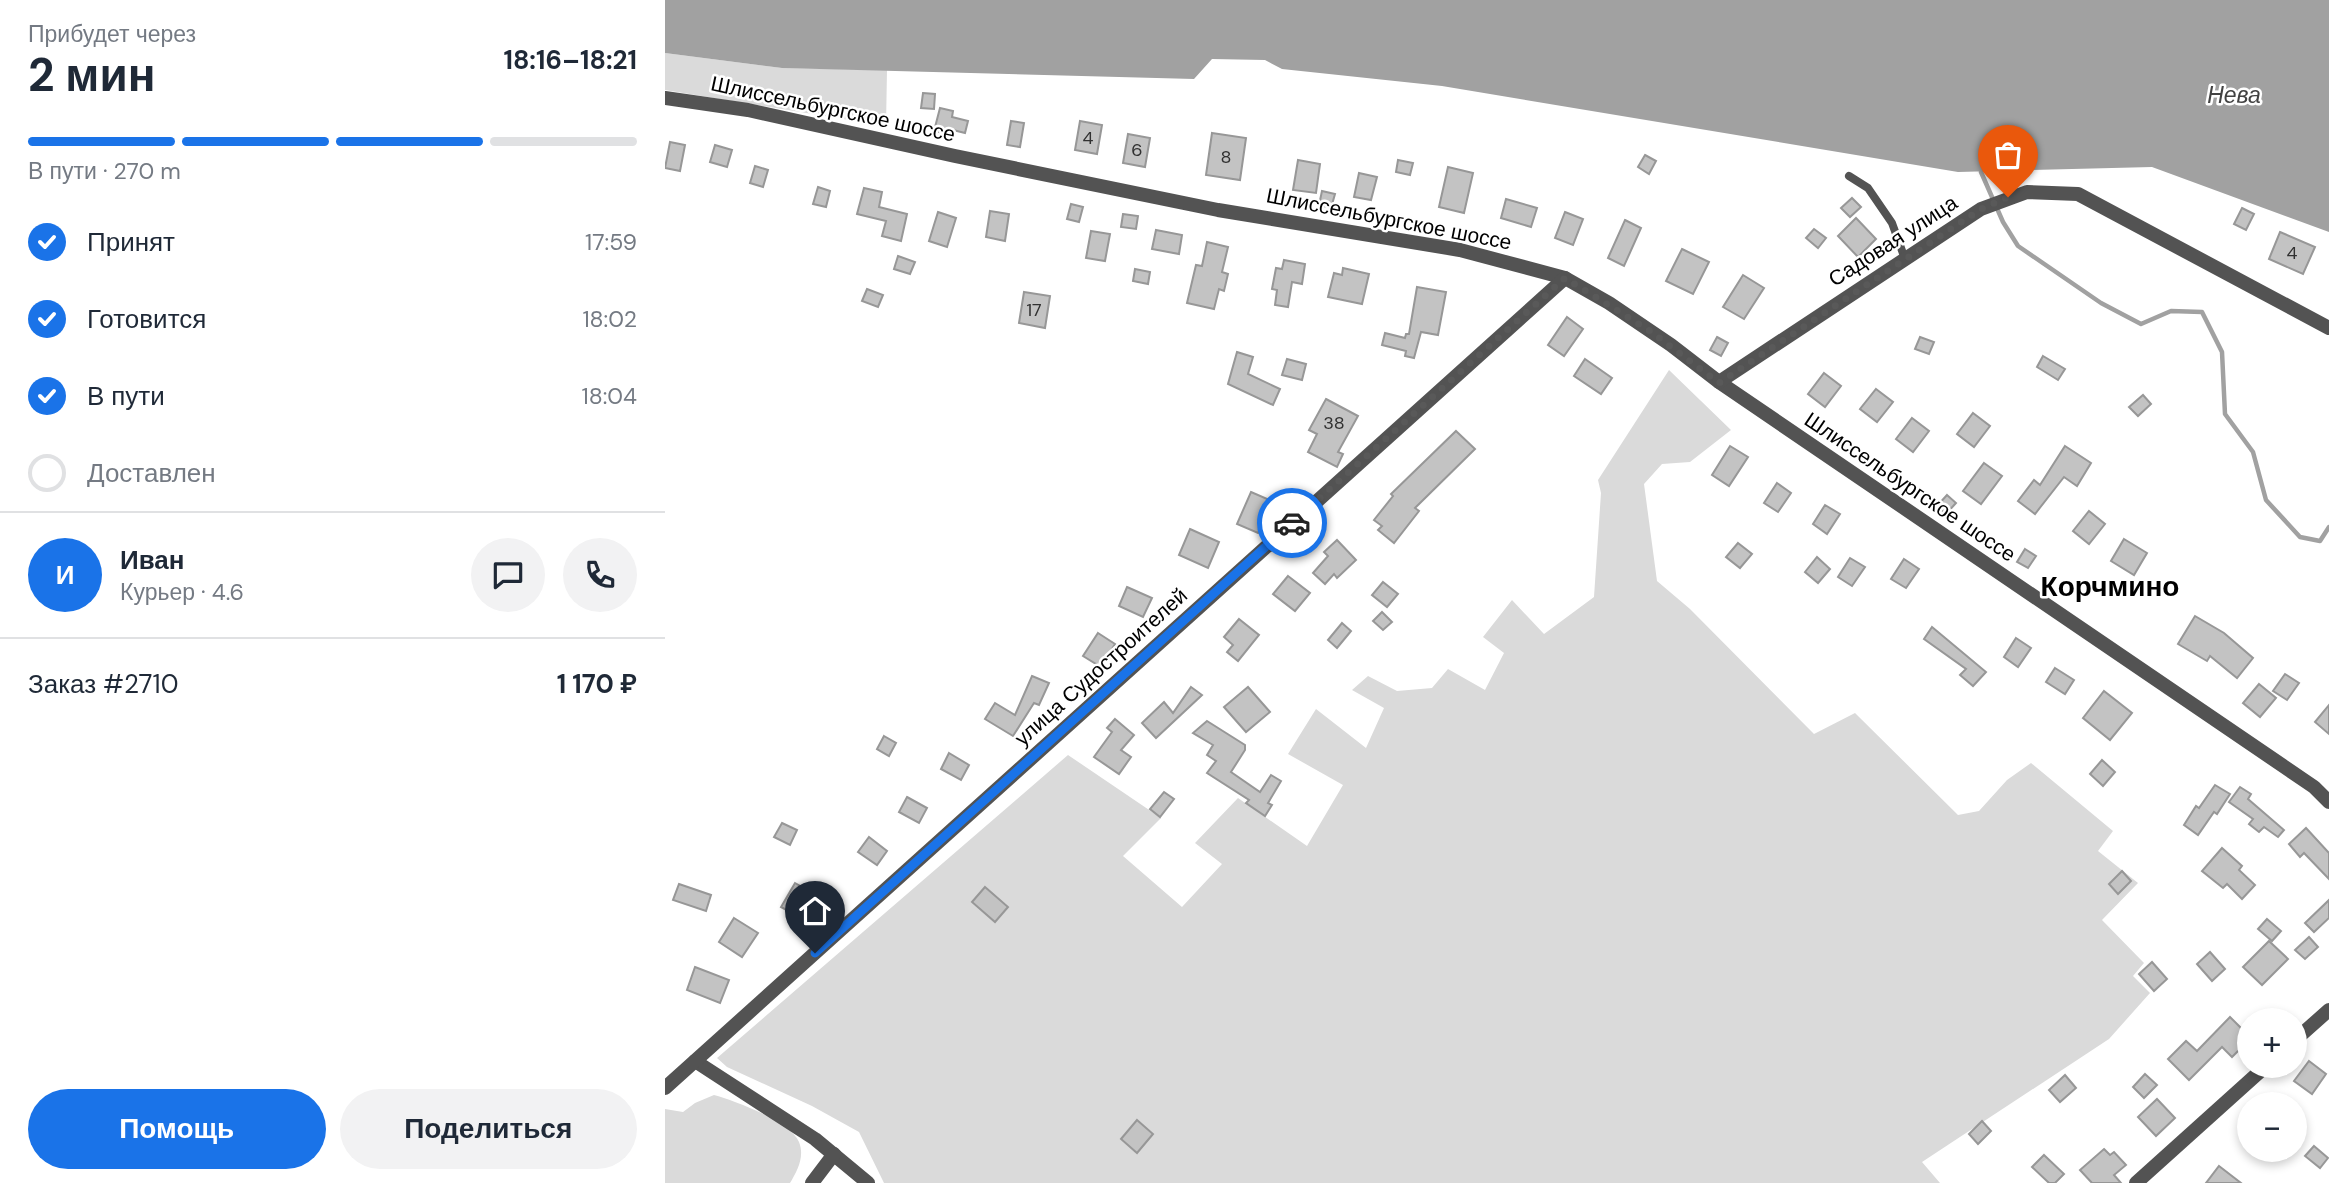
<!DOCTYPE html>
<html lang="ru">
<meta charset="utf-8">
<style>
:root{--surface:#fff;--page:#f2f2f3;--text:#1f2937;--muted:#747a83;--line:#e0e1e3;--accent:#1a73e8}
body{margin:0;font-family:"DM Sans",sans-serif;background:var(--page);color:var(--text);height:100vh;display:flex;flex-direction:column;font-size:26px;white-space:nowrap}
*{box-sizing:border-box;margin:0}
p{font-size:23px;color:var(--muted)}
.icon{flex:none;width:38px;height:38px;fill:none;stroke:currentColor;stroke-width:2;stroke-linecap:round;stroke-linejoin:round}
.map{position:relative;flex:1;overflow:hidden}
.side{display:flex;flex-direction:column;background:var(--surface);width:665px}
.side>*{flex:none}
.controls{position:absolute;left:1572px;top:1008px;display:grid;gap:14px}
.controls a{display:grid;place-items:center;width:70px;height:70px;border-radius:50%;background:var(--surface);box-shadow:0 4px 10px #0003;font-size:35px}
.pin{position:absolute;display:grid;place-items:center;width:60px;height:60px;color:#fff;margin:-72px -30px;border-radius:50% 50% 50% 0;rotate:-45deg;box-shadow:0 0 7px #0007}
.pin .icon{rotate:45deg}
.courier{position:absolute;display:grid;place-items:center;width:70px;height:70px;margin:-35px;border:5px solid #1a73e8;border-radius:50%;background:#fff;color:#222;box-shadow:0 2px 9px #0007}
.overview em{font-style:normal;font-weight:700}
.overview div{display:flex;flex-direction:column-reverse}
.overview{display:flex;align-items:center;justify-content:space-between;height:119px;padding:0 28px}
h1{font-size:46px;font-weight:700;line-height:52px}
.bar{display:grid;grid-template-columns:repeat(4,1fr);gap:10px 7px;align-content:center;height:84px;padding:0 28px}
.bar i{height:9px;border-radius:5px;background:var(--line)}
.bar .current{background:var(--accent)}
.bar p{grid-column:span 4}
.line{display:flex;align-items:center;gap:18px;padding:0 28px;border-top:2px solid var(--line)}
.line div{flex:1}
.round{display:grid;place-items:center;flex:none;width:74px;height:74px;border-radius:37px;background:var(--page)}
ol{padding:0 28px;list-style:none}
li{display:flex;align-items:center;gap:21px;height:77px}
li p{margin-inline-start:auto}
li .icon{padding:7px;border-radius:50%;background:var(--accent);color:#fff;stroke-width:4}
li:last-child{color:var(--muted)}
li i{width:38px;height:38px;border:4px solid var(--line);border-radius:50%}
.primary-button{display:flex;gap:14px;margin-top:auto;padding:14px 28px}
.primary-button a{flex:1;height:80px;border-radius:42px;background:var(--accent);color:#fff;font-size:28px;font-weight:700;line-height:80px;text-align:center}
.primary-button a+a{background:var(--page);color:var(--text)}
main{display:flex;flex:1;min-height:0}
.map>svg:first-child{display:block}
.green{fill:#dadada}
.water{fill:#a1a1a1}
.lines{fill:none;stroke-linecap:round;stroke-linejoin:round}
.stream{stroke:#a1a1a1;stroke-width:4.5}
.building{fill:#c3c3c3;stroke:#979797;stroke-width:2}
.service{stroke:#535353;stroke-width:8}
.minor{stroke:#535353;stroke-width:14}
.done{stroke:#595959;stroke-width:7;stroke-dasharray:0 12.6}
.route{stroke:#1a73e8;stroke-width:9}
.labels{text-anchor:middle;stroke-width:5;stroke-linejoin:round;paint-order:stroke}
.number-label{font-size:18px;fill:#313131}
.street-label{font-size:21px;fill:#000;stroke:#fff}
.water-label{font-size:23px;font-style:italic;fill:#424242;stroke:#fff}
.district-label{font-size:28px;font-weight:bold;fill:#000;stroke:#fff}
</style>
<main>
<section class="side">
<div class="overview"><div><h1>2 мин</h1><p>Прибудет через</p></div><em>18:16–18:21</em></div>
<div class="bar"><i class="current"></i><i class="current"></i><i class="current"></i><i></i><p>В пути · 270 m</p></div>
<ol>
<li><svg class="icon" aria-label="check" viewBox="0 0 24 24"><path d="M5 12l5 5 9-10"/></svg>Принят<p>17:59</p></li>
<li><svg class="icon" aria-label="check" viewBox="0 0 24 24"><path d="M5 12l5 5 9-10"/></svg>Готовится<p>18:02</p></li>
<li><svg class="icon" aria-label="check" viewBox="0 0 24 24"><path d="M5 12l5 5 9-10"/></svg>В пути<p>18:04</p></li>
<li><i></i>Доставлен</li>
</ol>
<div class="line" style="height:126px"><b class="round" style="background:var(--accent);color:#fff">И</b><div><b>Иван</b><p>Курьер · 4.6</p></div><a class="round"><svg class="icon" aria-label="chat" viewBox="0 0 24 24"><path d="M4 5h16v11H9l-5 4z"/></svg></a><a class="round"><svg class="icon" aria-label="phone" viewBox="0 0 24 24"><path d="M5 4h4l2 5-3 2q2 4 5 5l2-3 5 2v4C11 20 4 13 5 4z"/></svg></a></div>
<div class="line" style="height:91px"><div>Заказ #2710</div><b>1 170 ₽</b></div>
<div class="primary-button"><a>Помощь</a><a>Поделиться</a></div>
</section>
<div class="map">
<svg width="1664" height="1183" viewBox="0 0 1664 1183">
<rect width="100%" height="100%" fill="#fff"/>
<g class="green">
<polygon points="0,53 117,68 222,70 221,126 0,90"/>
<polygon points="1004,370 1066,430 1025,462 997,464 979,484 992,581 1025,609 1149,734 1190,713 1293,815 1314,811 1342,780 1366,763 1448,831 1433,851 1473,883 1437,920 1479,963 1468,976 1485,993 1444,1039 1257,1162 1275,1183 219,1183 194,1132 147,1106 62,1067 52,1058 403,755 496,818 458,856 517,907 557,864 530,843 573,798 642,846 678,785 623,754 651,709 701,748 719,708 687,690 703,676 732,691 767,688 783,669 820,690 839,653 818,637 847,600 879,634 929,597 936,493 933,480"/>
<path d="M49,1095C70,1101 125,1121 134,1142C140,1157 132,1171 125,1183H0V1109L18,1112L30,1103Z"/>
</g>
<polygon class="water" points="0,0 1664,0 1664,232 1487,167 1293,172 777,86 617,69 600,60 547,59 529,79 117,68 0,53"/>
<g class="lines">
<polyline class="stream" points="1316,172 1338,222 1353,246 1436,303 1476,324 1506,311 1537,312 1557,352 1560,414 1588,452 1601,500 1635,537 1655,541 1664,527"/>
</g>
<g class="building">
<polygon points="258,93 270,94 269,109 256,108"/>
<polygon points="275,108 288,111 287,117 303,121 300,133 284,129 283,134 269,131"/>
<polygon points="346,121 359,123 355,147 342,145"/>
<polygon points="415,121 437,125 432,154 410,150"/>
<polygon points="547,133 581,138 575,180 541,175"/>
<polygon points="463,134 485,138 480,167 458,163"/>
<polygon points="5,142 20,145 15,171 0,168"/>
<polygon points="50,145 67,150 62,167 45,162"/>
<polygon points="980,155 991,161 984,174 973,167"/>
<polygon points="633,160 655,164 651,193 628,190"/>
<polygon points="733,160 748,163 745,175 731,172"/>
<polygon points="90,166 103,170 98,187 85,183"/>
<polygon points="783,167 808,173 799,213 774,207"/>
<polygon points="694,173 712,177 706,200 689,197"/>
<polygon points="153,187 165,191 161,207 148,204"/>
<polygon points="199,188 217,192 214,207 242,214 236,241 217,236 221,221 192,214"/>
<polygon points="657,191 670,194 666,208 654,205"/>
<polygon points="1187,198 1196,207 1185,217 1176,208"/>
<polygon points="841,199 872,208 866,227 836,218"/>
<polygon points="406,204 418,207 414,222 402,219"/>
<polygon points="1577,208 1589,214 1581,230 1569,224"/>
<polygon points="325,211 344,214 340,241 321,237"/>
<polygon points="273,212 291,218 282,247 264,241"/>
<polygon points="900,212 918,219 908,245 890,238"/>
<polygon points="458,214 473,216 471,229 456,227"/>
<polygon points="1191,218 1211,239 1193,257 1173,236"/>
<polygon points="960,220 976,228 959,266 943,258"/>
<polygon points="1149,229 1161,238 1153,248 1141,238"/>
<polygon points="491,230 517,235 514,254 487,249"/>
<polygon points="426,231 445,234 440,261 421,258"/>
<polygon points="1615,232 1650,247 1638,274 1604,259"/>
<polygon points="542,242 563,247 557,272 563,274 559,291 554,289 549,309 522,303 531,265 537,266"/>
<polygon points="1017,249 1044,262 1028,294 1001,281"/>
<polygon points="233,256 250,262 245,274 229,269"/>
<polygon points="619,260 640,264 637,284 627,282 623,307 610,305 612,290 607,289 611,268 617,269"/>
<polygon points="678,268 704,274 697,304 663,297 669,273 677,275"/>
<polygon points="470,269 485,272 483,284 468,281"/>
<polygon points="1078,275 1099,288 1079,319 1058,307"/>
<polygon points="752,287 781,292 773,335 756,332 749,358 740,356 741,351 717,345 720,333 740,338 741,334 744,334"/>
<polygon points="202,289 218,295 213,307 197,301"/>
<polygon points="359,292 385,296 380,328 354,323"/>
<polygon points="902,317 918,329 899,356 883,345"/>
<polygon points="1052,337 1063,343 1056,356 1045,350"/>
<polygon points="1255,337 1269,342 1264,354 1250,349"/>
<polygon points="572,352 588,357 583,374 615,389 608,405 563,384"/>
<polygon points="1378,356 1400,369 1393,380 1372,367"/>
<polygon points="622,359 641,364 637,380 617,375"/>
<polygon points="920,359 947,378 936,394 909,376"/>
<polygon points="1159,373 1176,386 1160,407 1143,394"/>
<polygon points="1211,389 1228,402 1212,422 1195,409"/>
<polygon points="1478,395 1486,404 1473,416 1464,407"/>
<polygon points="661,399 693,416 673,452 678,454 672,467 643,452 652,434 644,430"/>
<polygon points="1308,413 1325,426 1309,447 1292,434"/>
<polygon points="1247,418 1264,431 1248,452 1231,439"/>
<polygon points="791,431 810,449 750,508 754,511 729,543 713,530 717,526 709,520 728,496 726,494"/>
<polygon points="1065,446 1083,457 1064,486 1047,475"/>
<polygon points="1400,446 1426,463 1412,486 1399,477 1370,514 1353,501 1369,480 1375,485"/>
<polygon points="1319,463 1337,476 1316,504 1298,491"/>
<polygon points="1112,483 1126,493 1113,512 1099,503"/>
<polygon points="586,492 607,501 593,533 572,524"/>
<polygon points="1282,495 1291,503 1281,514 1272,506"/>
<polygon points="1160,505 1175,514 1162,534 1148,524"/>
<polygon points="1424,511 1440,524 1424,544 1408,531"/>
<polygon points="525,529 554,542 543,568 514,555"/>
<polygon points="1459,539 1482,553 1469,575 1446,561"/>
<polygon points="672,540 691,560 672,578 669,574 660,584 648,573 663,556 659,552"/>
<polygon points="1073,543 1087,554 1075,568 1061,557"/>
<polygon points="1360,549 1371,556 1363,568 1352,562"/>
<polygon points="1152,557 1165,569 1153,583 1140,572"/>
<polygon points="1185,558 1200,567 1187,586 1173,577"/>
<polygon points="1239,559 1254,569 1241,588 1226,579"/>
<polygon points="623,576 645,593 630,611 608,594"/>
<polygon points="718,582 733,594 722,607 707,595"/>
<polygon points="462,587 487,598 478,617 454,606"/>
<polygon points="717,612 727,622 718,630 708,621"/>
<polygon points="1530,616 1559,633 1588,658 1572,678 1545,656 1542,661 1513,644"/>
<polygon points="574,619 594,635 573,661 562,652 568,645 559,637"/>
<polygon points="677,623 686,631 672,648 663,640"/>
<polygon points="1267,627 1321,672 1308,686 1295,675 1301,669 1259,639"/>
<polygon points="433,633 450,644 436,667 418,656"/>
<polygon points="1351,638 1366,648 1353,667 1339,657"/>
<polygon points="1390,668 1409,680 1400,694 1381,682"/>
<polygon points="1620,674 1634,683 1622,700 1608,691"/>
<polygon points="367,676 384,683 374,705 369,703 348,736 320,719 330,703 350,715"/>
<polygon points="1594,684 1611,698 1595,717 1578,703"/>
<polygon points="526,687 537,695 491,738 477,723 499,702 508,713"/>
<polygon points="583,687 605,712 581,732 559,707"/>
<polygon points="1439,691 1467,713 1445,740 1418,718"/>
<polygon points="1664,705 1664,734 1650,722"/>
<polygon points="450,719 469,735 456,750 466,757 454,774 429,757 447,732 442,728"/>
<polygon points="542,721 580,745 580,750 566,772 595,792 606,775 616,781 603,803 607,805 600,816 581,803 584,800 542,773 551,761 542,755 548,745 528,733"/>
<polygon points="219,736 231,743 224,756 212,749"/>
<polygon points="284,753 304,765 296,780 276,769"/>
<polygon points="1437,760 1450,772 1438,786 1425,774"/>
<polygon points="1550,785 1565,794 1552,814 1549,812 1533,835 1519,825 1531,806 1534,808"/>
<polygon points="1575,787 1586,794 1583,799 1619,830 1613,837 1599,827 1594,832 1584,824 1588,819 1564,802"/>
<polygon points="499,792 509,799 495,817 485,809"/>
<polygon points="242,797 262,808 254,823 234,812"/>
<polygon points="117,823 132,830 125,845 109,837"/>
<polygon points="1641,828 1664,853 1664,879 1639,853 1635,857 1624,844"/>
<polygon points="204,837 222,851 212,865 193,852"/>
<polygon points="1557,848 1577,866 1574,870 1590,885 1577,899 1562,884 1558,888 1537,871"/>
<polygon points="1457,871 1466,881 1453,894 1444,884"/>
<polygon points="130,883 155,897 142,921 116,907"/>
<polygon points="14,884 46,895 41,911 8,900"/>
<polygon points="320,887 343,907 330,922 307,902"/>
<polygon points="1664,900 1664,918 1649,932 1640,923"/>
<polygon points="69,918 93,933 77,957 54,942"/>
<polygon points="1602,919 1616,931 1607,941 1593,929"/>
<polygon points="1644,937 1653,947 1640,959 1630,950"/>
<polygon points="1604,941 1623,959 1597,985 1578,967"/>
<polygon points="1545,952 1560,969 1547,981 1532,964"/>
<polygon points="1487,962 1502,979 1489,991 1474,974"/>
<polygon points="30,967 64,980 55,1003 22,990"/>
<polygon points="1565,1017 1584,1036 1584,1040 1567,1057 1557,1047 1524,1080 1503,1059 1521,1041 1532,1051"/>
<polygon points="1644,1061 1661,1074 1647,1094 1629,1081"/>
<polygon points="1480,1074 1492,1085 1479,1098 1468,1087"/>
<polygon points="1400,1075 1411,1088 1395,1102 1384,1090"/>
<polygon points="1492,1099 1510,1118 1491,1136 1473,1117"/>
<polygon points="472,1120 488,1134 472,1153 456,1139"/>
<polygon points="1317,1121 1326,1131 1313,1144 1304,1134"/>
<polygon points="1649,1146 1663,1158 1655,1168 1640,1156"/>
<polygon points="1439,1149 1445,1155 1449,1152 1461,1165 1449,1175 1456,1183 1427,1183 1415,1170"/>
<polygon points="1379,1155 1399,1174 1390,1183 1384,1183 1367,1167"/>
<polygon points="1554,1166 1576,1183 1541,1183"/>
</g>
<g class="lines">
<polyline class="service" points="1184,176 1203,188 1227,223 1240,259"/>
<g class="minor">
<polyline points="0,98 83,110 290,156 553,210 795,250 900,278 944,303 1006,345 1054,382 1649,787 1664,802"/>
<polyline points="1054,382 1316,209 1362,192 1413,194 1664,328"/>
<polyline points="1629,1041 1664,1010"/>
<polyline points="30,1061 150,1139 203,1183"/>
<polyline points="0,1088 900,278"/>
<polyline points="147,1183 169,1154"/>
<polyline points="1471,1183 1601,1066"/>
</g>
</g>
<g class="lines">
<polyline class="done" points="627,523 900,278 985,331 1054,383 1316,209 1343,197"/>
<polyline class="route" points="150,953 627,523"/>
</g>
<g class="labels">
<g class="number-label">
<text x="423" y="144">4</text>
<text x="472" y="156">6</text>
<text x="561" y="163">8</text>
<text x="1627" y="259">4</text>
<text x="369" y="316">17</text>
<text x="669" y="429">38</text>
</g>
<g class="street-label">
<text transform="translate(168 109) rotate(12)" y="7">Шлиссельбургское шоссе</text>
<text transform="translate(724 219) rotate(11)" y="7">Шлиссельбургское шоссе</text>
<text transform="translate(1228 241) rotate(-33)" y="7">Садовая улица</text>
<text transform="translate(1245 487) rotate(34)" y="7">Шлиссельбургское шоссе</text>
<text transform="translate(436 667) rotate(-42)" y="7">улица Судостроителей</text>
</g>
<g class="water-label">
<text x="1569" y="103">Нева</text>
</g>
<g class="district-label">
<text x="1445" y="596">Корчмино</text>
</g>
</g>
</svg>
<div class="controls">
<a>+</a>
<a>−</a>
</div>
<div class="pin" style="left:1343px;top:197px;background:#ea580c"><svg class="icon" aria-label="bag" viewBox="0 0 24 24"><path d="M5 8h14l-1 12H6zM9 8a3 3 0 0 1 6 0"/></svg></div>
<div class="pin" style="left:150px;top:953px;background:#1f2937"><svg class="icon" aria-label="home" viewBox="0 0 24 24"><path d="M3 11l9-7 9 7M6 9v11h12V9"/></svg></div>
<div class="courier" style="left:627px;top:523px"><svg class="icon" aria-label="car" viewBox="0 0 24 24"><path d="M5 17H2v-5l4-1 3-4h7l3 4 3 1v5h-3M9 17h6M6 11h13"/><circle cx="7" cy="17" r="2"/><circle cx="17" cy="17" r="2"/></svg></div>
</div>
</main>
